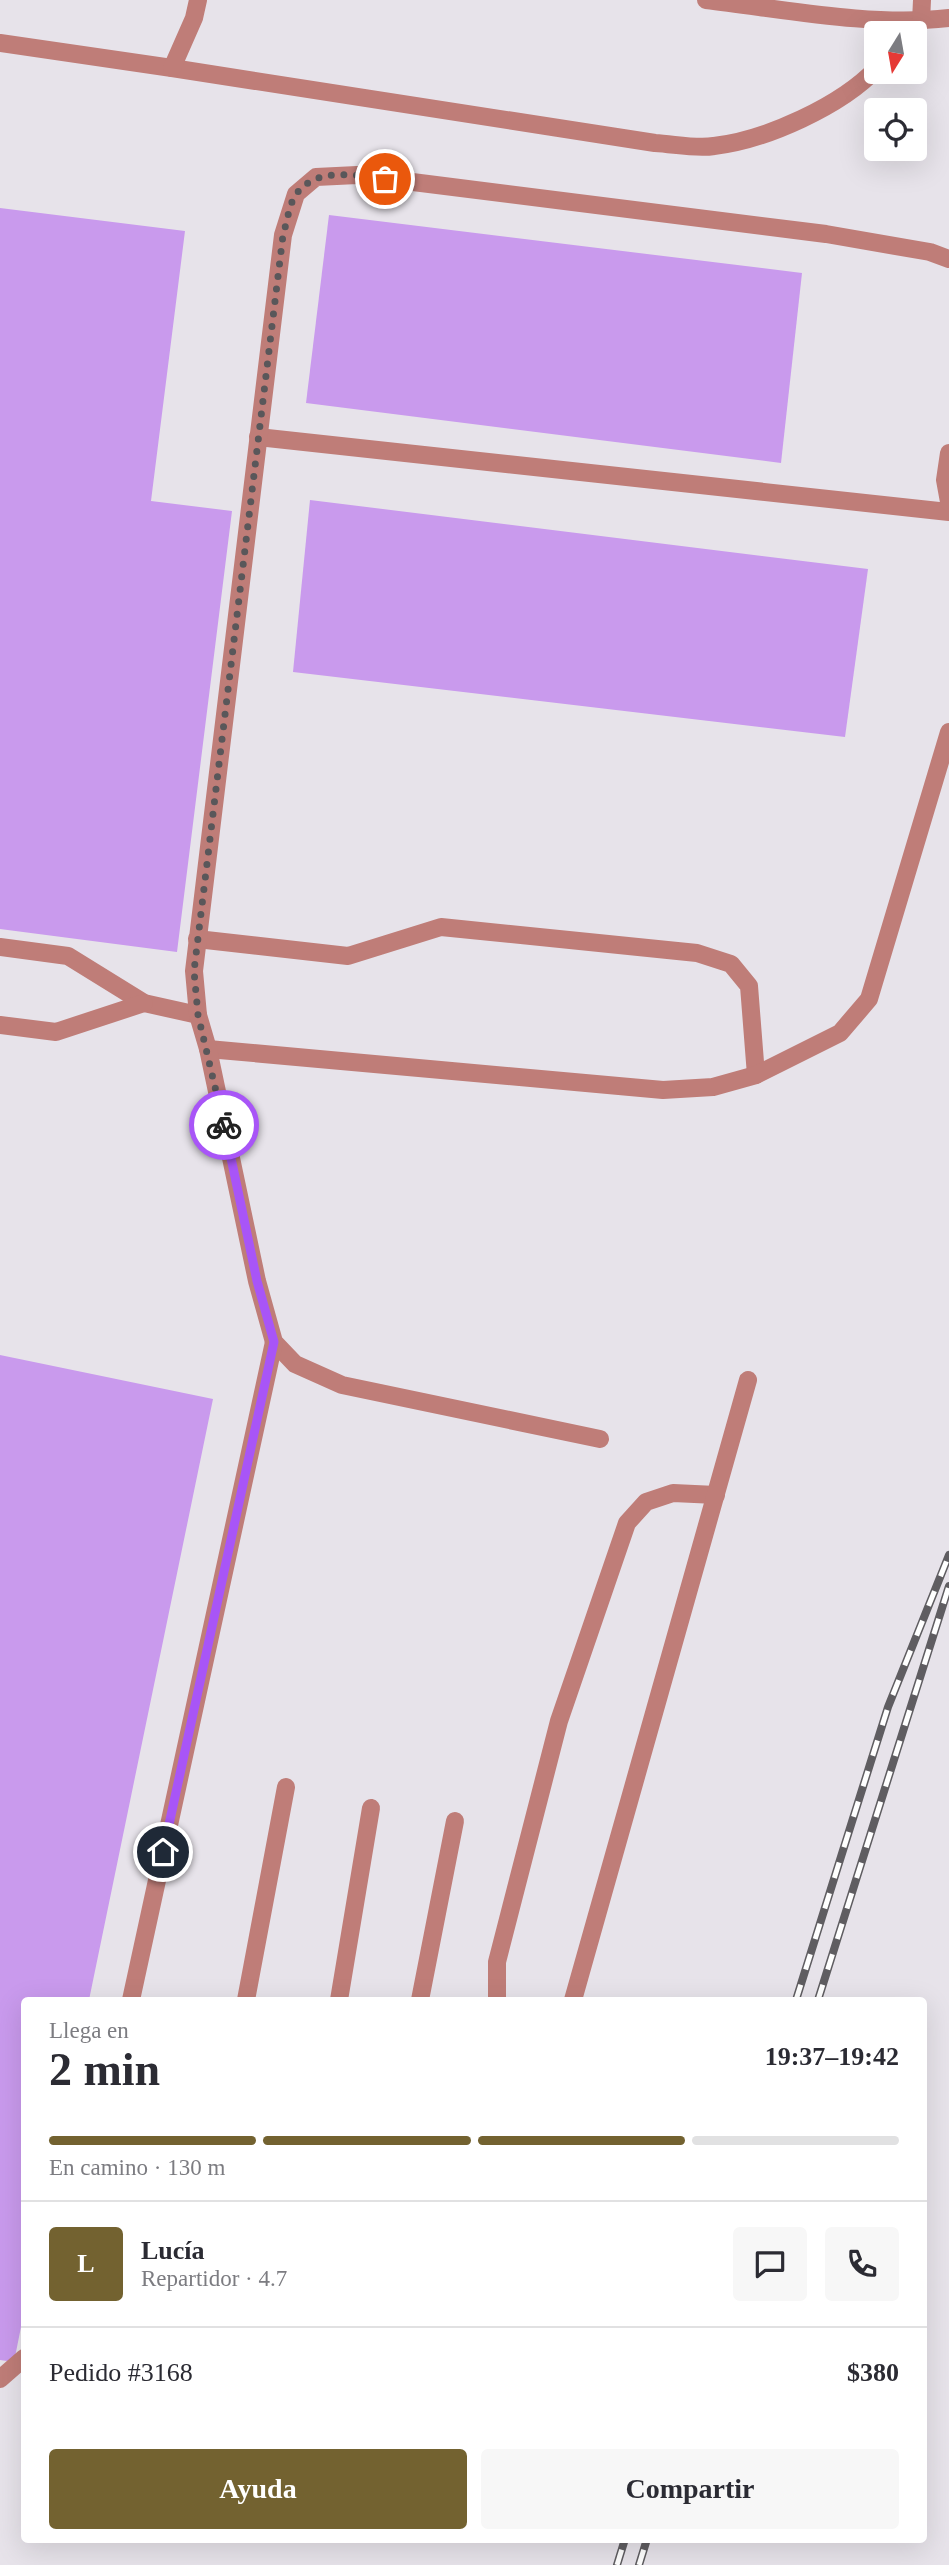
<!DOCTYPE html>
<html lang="es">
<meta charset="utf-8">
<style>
:root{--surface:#fff;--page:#f7f7f7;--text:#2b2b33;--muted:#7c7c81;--line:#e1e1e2;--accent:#736230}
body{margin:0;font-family:"Times New Roman",serif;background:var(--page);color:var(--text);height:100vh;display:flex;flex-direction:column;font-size:26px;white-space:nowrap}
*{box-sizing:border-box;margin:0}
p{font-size:23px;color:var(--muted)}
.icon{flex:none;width:38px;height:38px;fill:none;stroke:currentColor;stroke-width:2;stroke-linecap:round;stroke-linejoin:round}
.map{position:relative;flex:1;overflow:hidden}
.side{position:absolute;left:21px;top:1997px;width:906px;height:546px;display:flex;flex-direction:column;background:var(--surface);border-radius:7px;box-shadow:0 7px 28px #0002}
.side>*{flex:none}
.needle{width:46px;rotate:191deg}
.controls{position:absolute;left:864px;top:21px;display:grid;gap:14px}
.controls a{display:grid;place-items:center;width:63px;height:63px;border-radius:7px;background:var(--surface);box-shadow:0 7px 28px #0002;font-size:35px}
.pin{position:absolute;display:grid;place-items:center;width:60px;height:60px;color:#fff;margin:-30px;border:4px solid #fff;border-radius:50%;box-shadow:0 2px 7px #0007}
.courier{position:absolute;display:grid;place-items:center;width:70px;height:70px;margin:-35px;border:5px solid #a855f7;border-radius:50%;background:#fff;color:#222;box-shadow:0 2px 9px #0007}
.headline em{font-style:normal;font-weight:600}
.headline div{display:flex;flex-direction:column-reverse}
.headline{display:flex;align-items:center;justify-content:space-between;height:119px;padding:0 28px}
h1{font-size:46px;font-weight:600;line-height:52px}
.bar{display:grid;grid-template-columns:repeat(4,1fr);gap:10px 7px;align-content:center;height:84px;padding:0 28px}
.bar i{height:9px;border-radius:5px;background:var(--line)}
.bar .on{background:var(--accent)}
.bar p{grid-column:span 4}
.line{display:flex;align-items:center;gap:18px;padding:0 28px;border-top:2px solid var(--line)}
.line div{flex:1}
.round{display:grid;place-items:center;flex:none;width:74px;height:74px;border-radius:7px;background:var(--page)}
.primary-button{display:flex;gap:14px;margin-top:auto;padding:14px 28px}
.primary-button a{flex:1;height:80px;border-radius:7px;background:var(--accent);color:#fff;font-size:28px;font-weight:600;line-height:80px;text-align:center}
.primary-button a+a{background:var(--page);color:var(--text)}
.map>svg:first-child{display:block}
.building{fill:#c99aed}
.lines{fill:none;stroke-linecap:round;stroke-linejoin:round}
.service{stroke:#bf7d78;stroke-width:18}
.rail-casing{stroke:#5f5d61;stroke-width:8}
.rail{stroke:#fff;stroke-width:5;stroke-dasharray:16;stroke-linecap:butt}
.done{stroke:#59575a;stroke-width:7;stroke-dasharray:0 12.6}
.route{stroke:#a855f7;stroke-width:9}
</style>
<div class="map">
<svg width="949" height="2565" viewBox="0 0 949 2565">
<rect width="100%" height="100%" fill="#e7e3ea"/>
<g class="building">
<polygon points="0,208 185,231 151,501 232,511 177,952 0,929"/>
<polygon points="329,215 802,273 781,463 306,403"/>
<polygon points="310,500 868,569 845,737 293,672"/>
<polygon points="0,1355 213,1399 89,2000 24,2000 24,2312 14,2362 0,2360"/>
</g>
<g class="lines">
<g class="service">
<path d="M706,0C783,9 872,27 949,18"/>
<polyline points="910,33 921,22 922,0"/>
<path d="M0,43L172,68L655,143C674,144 696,149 714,146C766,140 841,106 877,68"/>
<polyline points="172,68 194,18 198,0"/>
<polyline points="258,437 949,512"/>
<polyline points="949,453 945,480 949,502"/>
<polyline points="197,939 348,956 441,927 697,953 731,964 749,986 756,1075"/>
<polyline points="0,947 68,956 144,1003 198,1015"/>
<polyline points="0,1025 56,1032 144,1003"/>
<polyline points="208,1049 663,1090 713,1087 756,1075 840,1033 869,999 949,732"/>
<polyline points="600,1439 342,1385 295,1364 274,1342 257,1281 208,1049 198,1015 194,971 283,235 296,194 316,177 357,175 826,234 930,252 949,259"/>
<polyline points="131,2000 274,1342"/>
<polyline points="246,2000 286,1787"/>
<polyline points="339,2000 371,1808"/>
<polyline points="420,2000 455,1821"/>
<polyline points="497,2000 497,1962 559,1721 627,1523 646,1502 673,1493 716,1495"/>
<polyline points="573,2000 748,1380"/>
<polyline points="0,2379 24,2358"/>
</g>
<g class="rail-casing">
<g id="rail">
<polyline points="796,2000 888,1707 949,1555"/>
<polyline points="818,2000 949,1586"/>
<polyline points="617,2565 625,2539"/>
<polyline points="639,2565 647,2539"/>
</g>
</g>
<use href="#rail" class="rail"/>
</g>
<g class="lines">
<path class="done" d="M224,1125L198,1015L194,971L283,235C287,223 289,203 297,193C317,167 356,175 385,179"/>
<polyline class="route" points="163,1852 274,1342 257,1281 224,1125"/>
</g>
</svg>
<div class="controls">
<a><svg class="needle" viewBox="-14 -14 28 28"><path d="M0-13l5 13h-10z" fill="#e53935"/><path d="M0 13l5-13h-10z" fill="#7c7c81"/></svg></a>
<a><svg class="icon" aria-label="locate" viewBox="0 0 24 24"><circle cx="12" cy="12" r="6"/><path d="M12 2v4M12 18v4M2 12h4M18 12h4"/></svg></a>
</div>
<div class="pin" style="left:385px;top:179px;background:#ea580c"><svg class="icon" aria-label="bag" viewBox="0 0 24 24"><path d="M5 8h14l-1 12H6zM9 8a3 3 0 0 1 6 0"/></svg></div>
<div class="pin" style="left:163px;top:1852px;background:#1f2937"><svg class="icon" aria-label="home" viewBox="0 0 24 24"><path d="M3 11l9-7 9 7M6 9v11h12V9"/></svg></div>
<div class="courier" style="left:224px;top:1125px"><svg class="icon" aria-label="bike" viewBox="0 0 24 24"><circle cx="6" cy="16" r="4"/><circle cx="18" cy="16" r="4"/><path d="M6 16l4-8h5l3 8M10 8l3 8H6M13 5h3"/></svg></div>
<section class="side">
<div class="headline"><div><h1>2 min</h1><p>Llega en</p></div><em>19:37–19:42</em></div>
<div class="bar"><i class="on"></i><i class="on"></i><i class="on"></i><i></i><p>En camino · 130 m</p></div>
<div class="line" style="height:126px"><b class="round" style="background:var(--accent);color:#fff">L</b><div><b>Lucía</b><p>Repartidor · 4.7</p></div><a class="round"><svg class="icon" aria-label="chat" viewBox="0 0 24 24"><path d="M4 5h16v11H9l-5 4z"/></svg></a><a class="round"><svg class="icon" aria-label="phone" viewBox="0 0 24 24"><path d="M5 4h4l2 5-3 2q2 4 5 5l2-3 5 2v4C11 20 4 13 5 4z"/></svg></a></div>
<div class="line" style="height:91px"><div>Pedido #3168</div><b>$380</b></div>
<div class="primary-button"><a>Ayuda</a><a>Compartir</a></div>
</section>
</div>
